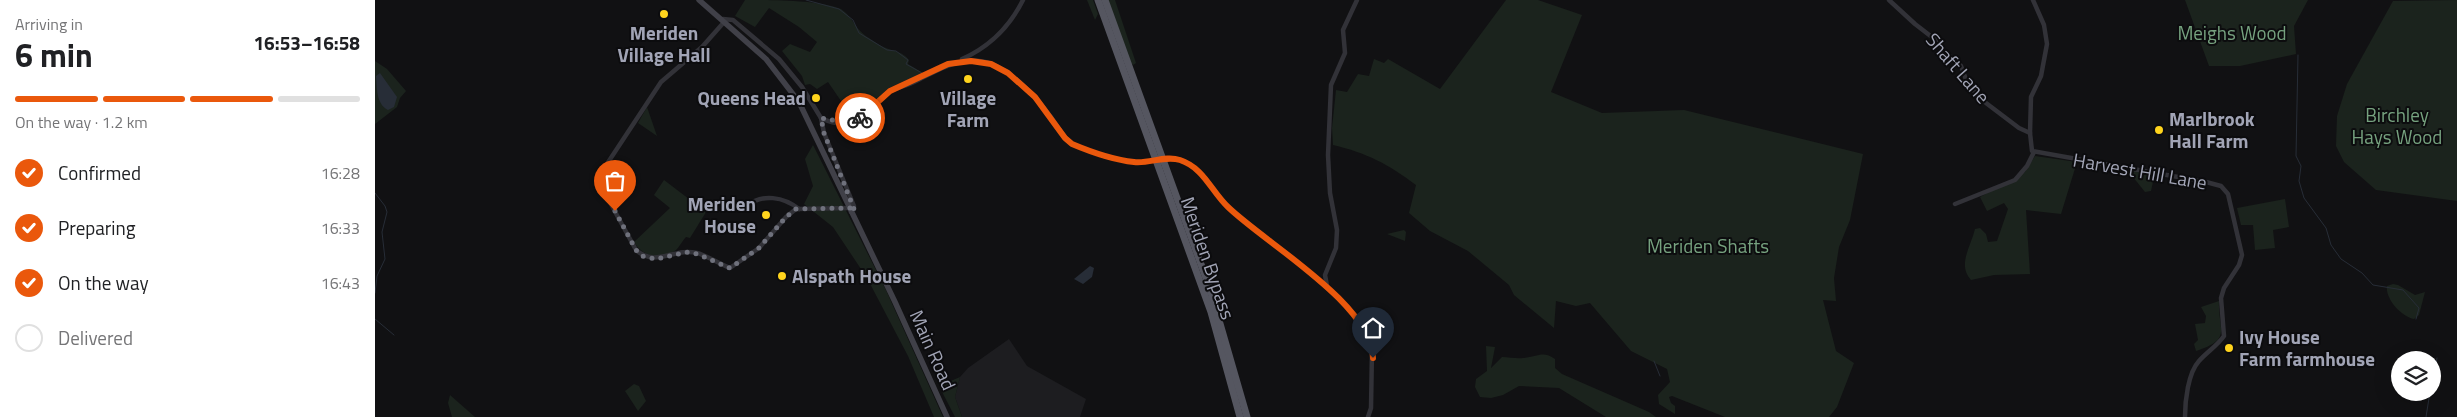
<!DOCTYPE html>
<meta charset="utf-8">
<style>
:root{--surface:#fff;--page:#f2f2f2;--text:#202124;--muted:#757577;--line:#e0e0e0;--accent:#ea580c}
body{margin:0;font-family:"Titillium Web",sans-serif;background:var(--page);color:var(--text);height:100vh;display:flex;flex-direction:column;font-size:19px;white-space:nowrap}
*{box-sizing:border-box;margin:0}
p{font-size:16px;color:var(--muted)}
.icon{flex:none;width:28px;height:28px;fill:none;stroke:currentColor;stroke-width:2;stroke-linecap:round;stroke-linejoin:round}
.map{position:relative;flex:1;overflow:hidden}
.drawer{display:flex;flex-direction:column;background:var(--surface);width:375px}
.drawer>*{flex:none}
.buttons{position:absolute;left:2016px;top:351px;display:grid;gap:10px}
.buttons a{display:grid;place-items:center;width:50px;height:50px;border-radius:50%;background:var(--surface);box-shadow:0 5px 20px #0002;font-size:25px}
.pin{position:absolute;display:grid;place-items:center;width:42px;height:42px;color:#fff;margin:-51px -21px;border-radius:50% 50% 50% 0;rotate:-45deg;box-shadow:0 0 5px #0007}
.pin .icon{rotate:45deg}
.courier{position:absolute;display:grid;place-items:center;width:50px;height:50px;margin:-25px;border:4px solid #ea580c;border-radius:50%;background:#fff;color:#222;box-shadow:0 1px 6px #0007}
.head em{font-style:normal;font-weight:700}
.head div{display:flex;flex-direction:column-reverse}
.head{display:flex;align-items:center;justify-content:space-between;height:85px;padding:0 15px}
h1{font-size:32px;font-weight:700;line-height:38px}
.bar{display:grid;grid-template-columns:repeat(4,1fr);gap:8px 5px;align-content:center;height:60px;padding:0 15px}
.bar i{height:6px;border-radius:4px;background:var(--line)}
.bar .selected{background:var(--accent)}
.bar p{grid-column:span 4}
ol{padding:0 15px;list-style:none}
li{display:flex;align-items:center;gap:15px;height:55px}
li p{margin-inline-start:auto}
li .icon{padding:5px;border-radius:50%;background:var(--accent);color:#fff;stroke-width:4}
li:last-child{color:var(--muted)}
li i{width:28px;height:28px;border:2px solid var(--line);border-radius:50%}
main{display:flex;flex:1;min-height:0}
.map>svg:first-child{display:block}
.built{fill:#1d1d20}
.green{fill:#1b231d}
.water{fill:#272d37}
.lines{fill:none;stroke-linecap:round;stroke-linejoin:round}
.stream{stroke:#272d37;stroke-width:1}
.minor{stroke:#323238;stroke-width:4.5}
.secondary{stroke:#404048;stroke-width:5.5}
.trunk{stroke:#555660;stroke-width:7}
.done{stroke:#6f717c;stroke-width:5;stroke-dasharray:0 9}
.route{stroke:#ea580c;stroke-width:6}
.poi-dot{fill:#ffd41d;stroke:#0c0c0e;stroke-width:2}
.labels{text-anchor:middle;stroke-width:4;stroke-linejoin:round;paint-order:stroke}
.poi-label{font-size:19px;font-weight:bold;fill:#a1a4b5;stroke:#0c0c0e;text-anchor:start}
.park-label{font-size:19px;fill:#76a27f;stroke:#0c0c0e}
.street-label{font-size:19px;fill:#a1a4b5;stroke:#0c0c0e}
</style>
<main>
<section class="drawer">
<div class="head"><div><h1>6 min</h1><p>Arriving in</p></div><em>16:53–16:58</em></div>
<div class="bar"><i class="selected"></i><i class="selected"></i><i class="selected"></i><i></i><p>On the way · 1.2 km</p></div>
<ol>
<li><svg class="icon" aria-label="check" viewBox="0 0 24 24"><path d="M5 12l5 5 9-10"/></svg>Confirmed<p>16:28</p></li>
<li><svg class="icon" aria-label="check" viewBox="0 0 24 24"><path d="M5 12l5 5 9-10"/></svg>Preparing<p>16:33</p></li>
<li><svg class="icon" aria-label="check" viewBox="0 0 24 24"><path d="M5 12l5 5 9-10"/></svg>On the way<p>16:43</p></li>
<li><i></i>Delivered</li>
</ol>
</section>
<div class="map">
<svg width="2082" height="417" viewBox="0 0 2082 417">
<rect width="100%" height="100%" fill="#111113"/>
<polygon class="built" points="634,339 652,366 711,399 705,417 587,417 580,397 585,377 593,368"/>
<g class="green">
<path d="M370,0C396,0 444,0 466,9C479,18 480,30 494,38C500,42 505,46 511,48C520,52 527,51 534,60L533,64L548,73L514,88L489,112L477,117L453,82L442,89L435,84L430,85L427,76L407,51L415,44L435,52L442,42L424,27L394,8L380,27L360,16Z"/>
<polygon points="712,0 718,0 723,14 720,20"/>
<polygon points="733,0 740,0 761,63 758,65 755,62"/>
<path d="M1131,0H1163L1207,15L1176,92L1227,113L1309,110L1488,154L1475,220L1464,247L1459,278L1461,301L1448,300L1461,351L1479,363L1462,407L1454,417H1350L1297,396L1294,397L1296,403L1300,406V414L1284,404L1283,395L1295,382L1292,369L1256,351L1215,303L1201,306L1181,301L1179,328L1139,295L1134,285L1093,251L1055,231L1034,213L1041,185C1013,164 992,153 958,145L957,128L961,90L972,92L983,74L994,76L999,59L1009,63L1013,59L1065,89Z"/>
<polygon points="1810,0 1933,0 1919,26 1921,54 1865,66 1834,66"/>
<polygon points="2082,0 2082,201 2001,190 1969,162 1961,146 1962,116 1972,84 2018,1"/>
<polygon points="0,61 12,69 31,91 25,98 22,107 0,124"/>
<polygon points="272,107 282,136 263,123"/>
<polygon points="438,145 510,288 568,417 559,417 533,356 492,278 458,227 429,204 438,186 430,159"/>
<path d="M1660,156L1702,162L1686,214L1651,210L1655,274L1619,275L1596,280C1582,265 1596,246 1600,229L1605,228L1611,234L1613,242L1622,241L1633,209L1629,203L1612,211L1605,197L1650,172Z"/>
<polygon points="1759,171 1779,177 1776,191 1770,192 1758,177"/>
<path d="M289,180L331,212L315,238L311,237C307,241 303,250 298,252C283,260 267,256 259,242L295,208L279,195Z"/>
<polygon points="1910,199 1914,227 1898,230 1900,248 1880,250 1878,225 1866,225 1862,208"/>
<polygon points="1029,230 1031,232 1030,241 1012,234"/>
<path d="M2018,284L2023,285L2040,295L2050,292L2044,315L2039,319C2027,317 2010,299 2012,286Z"/>
<path d="M1844,301C1843,331 1858,339 1821,351L1819,344L1823,340L1820,324L1830,323L1831,316L1826,307Z"/>
<path d="M1111,346L1120,347L1116,368L1127,357C1134,357 1142,359 1148,358C1162,357 1168,350 1180,359V368L1187,374L1274,412L1281,417H1231L1184,388L1144,386L1128,395L1116,398L1105,397L1100,387L1101,379L1112,371Z"/>
<polygon points="585,377 580,397 587,417 580,417 564,386"/>
<polygon points="259,384 264,386 271,401 263,411 250,391"/>
<polygon points="75,395 100,417 77,417 73,403"/>
</g>
<g class="water">
<path d="M5,73L22,97L19,107L13,110C1,104 2,88 1,76Z"/>
<polygon points="715,266 719,268 717,277 708,284 699,279"/>
</g>
<g class="lines">
<g class="stream">
<polyline points="431,0 464,9 478,20 484,33 512,50 521,51 533,60 531,64 547,73"/>
<polyline points="1923,55 1921,156 1926,166 1924,181 1929,198 1951,228 1956,245 1966,259 1987,273 1998,285 2028,290 2044,308 2041,319"/>
<polyline points="0,193 10,206 12,212 7,232 10,259 2,276 0,293"/>
<polyline points="0,319 19,335"/>
<polyline points="1279,361 1285,376"/>
<polyline points="2058,380 2062,358"/>
<polyline points="2051,417 2055,392"/>
</g>
<g class="minor">
<polyline points="1514,0 1540,24 1562,41 1570,52 1586,66 1593,85 1611,103 1644,128 1655,133"/>
<path d="M1658,0L1669,25L1672,44L1666,76L1656,97L1655,133L1657,151L1831,182L1846,186L1853,194L1867,255L1864,265L1849,288L1846,298L1849,336C1842,346 1832,352 1824,361C1813,373 1810,401 1810,417"/>
<polyline points="348,19 358,20 404,59 427,87 446,118 449,133 479,206 476,212"/>
<path d="M350,21L327,47L286,82L226,173V186L261,250C281,268 299,247 322,253C333,256 344,264 355,268L384,248L411,217L421,209L475,208"/>
<path d="M587,59C614,47 635,26 648,0"/>
<path d="M446,118C483,136 490,108 514,92C521,88 531,86 539,82C564,70 588,53 617,64C641,74 661,97 676,117C683,127 688,137 697,144C716,152 739,160 759,162C774,164 790,155 805,160C830,168 837,193 855,209C890,240 990,305 997,349L996,408L993,417"/>
<polyline points="1580,204 1640,180 1652,166 1659,152"/>
<path d="M372,206C387,193 409,197 424,209"/>
<polyline points="952,286 950,275 961,248 962,230 955,193 953,155 956,85 970,53 968,30 982,0"/>
</g>
<polyline class="secondary" points="324,0 391,59 424,102 520,302 572,417"/>
<g class="trunk">
<polyline points="723,0 836,312 865,417"/>
<polyline points="730,0 835,289 872,417"/>
</g>
</g>
<g class="lines">
<polyline class="done" points="240,211 261,250 267,256 281,259 313,252 322,254 355,268 384,248 411,217 421,209 475,208 476,212 479,209 449,133 446,118 475,123 485,118"/>
<path class="route" d="M485,118L515,91L573,64L596,61L616,64L633,73L660,97L690,138L697,144C716,152 739,160 759,162C774,164 790,155 805,160C829,168 836,191 853,207C890,243 997,304 998,358"/>
</g>
<g class="poi-dot">
<circle cx="289" cy="14" r="5"/>
<circle cx="593" cy="79" r="5"/>
<circle cx="441" cy="98" r="5"/>
<circle cx="1784" cy="130" r="5"/>
<circle cx="391" cy="215" r="5"/>
<circle cx="407" cy="276" r="5"/>
<circle cx="1854" cy="348" r="5"/>
</g>
<g class="labels">
<g class="poi-label">
<text x="289" y="40" text-anchor="middle">Meriden<tspan x="289" dy="22">Village Hall</tspan></text>
<text x="431" y="105" text-anchor="end">Queens Head</text>
<text x="593" y="105" text-anchor="middle">Village<tspan x="593" dy="22">Farm</tspan></text>
<text x="1794" y="126">Marlbrook<tspan x="1794" dy="22">Hall Farm</tspan></text>
<text x="381" y="211" text-anchor="end">Meriden<tspan x="381" dy="22">House</tspan></text>
<text x="417" y="283">Alspath House</text>
<text x="1864" y="344">Ivy House<tspan x="1864" dy="22">Farm farmhouse</tspan></text>
</g>
<g class="park-label">
<text x="1857" y="40">Meighs Wood</text>
<text x="2022" y="122">Birchley<tspan x="2022" dy="22">Hays Wood</tspan></text>
<text x="1333" y="253">Meriden Shafts</text>
</g>
<g class="street-label">
<text transform="translate(1583 68) rotate(49)" y="7">Shaft Lane</text>
<text transform="translate(1765 171) rotate(10)" y="7">Harvest Hill Lane</text>
<text transform="translate(833 258) rotate(71)" y="7">Meriden Bypass</text>
<text transform="translate(558 350) rotate(66)" y="7">Main Road</text>
</g>
</g>
</svg>
<div class="buttons">
<a><svg class="icon" aria-label="layers" viewBox="0 0 24 24"><path d="M12 4l9 5-9 5-9-5zM3 14l9 5 9-5"/></svg></a>
</div>
<div class="pin" style="left:240px;top:211px;background:#ea580c"><svg class="icon" aria-label="bag" viewBox="0 0 24 24"><path d="M5 8h14l-1 12H6zM9 8a3 3 0 0 1 6 0"/></svg></div>
<div class="pin" style="left:998px;top:358px;background:#1f2937"><svg class="icon" aria-label="home" viewBox="0 0 24 24"><path d="M3 11l9-7 9 7M6 9v11h12V9"/></svg></div>
<div class="courier" style="left:485px;top:118px"><svg class="icon" aria-label="bike" viewBox="0 0 24 24"><circle cx="6" cy="16" r="4"/><circle cx="18" cy="16" r="4"/><path d="M6 16l4-8h5l3 8M10 8l3 8H6M13 5h3"/></svg></div>
</div>
</main>
